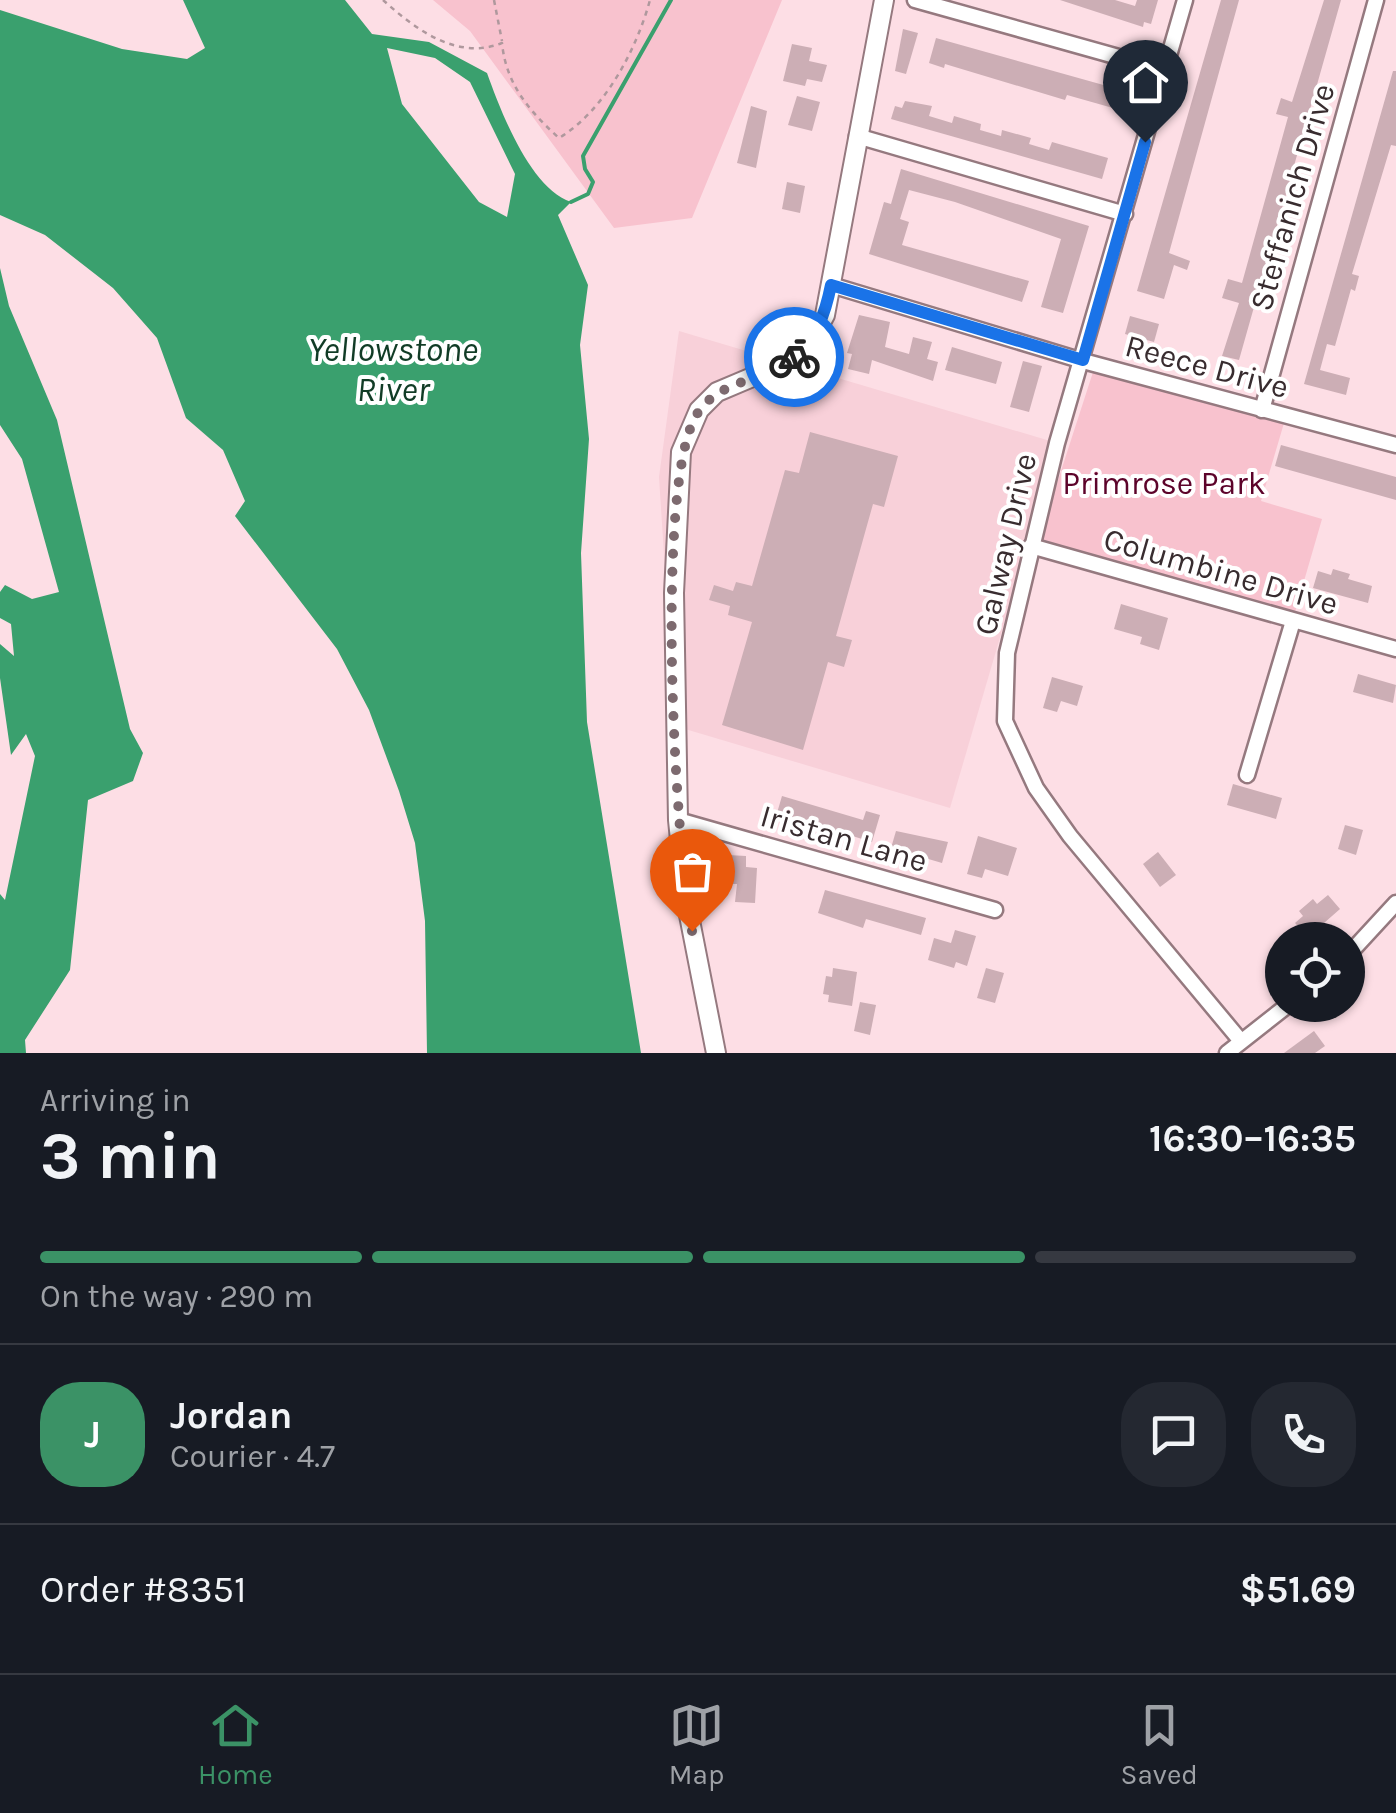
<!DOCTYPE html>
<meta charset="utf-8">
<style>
:root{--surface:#171b24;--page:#242831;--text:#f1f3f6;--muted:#9ea1a6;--line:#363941;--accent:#3b9266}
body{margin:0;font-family:Karla,sans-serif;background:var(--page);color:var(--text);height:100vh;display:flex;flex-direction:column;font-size:38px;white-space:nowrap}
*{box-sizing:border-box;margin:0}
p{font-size:32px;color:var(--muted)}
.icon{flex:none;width:55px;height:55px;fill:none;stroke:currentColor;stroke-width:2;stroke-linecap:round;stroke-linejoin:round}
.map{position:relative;height:1053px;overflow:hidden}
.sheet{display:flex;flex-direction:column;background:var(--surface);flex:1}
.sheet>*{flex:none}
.controls{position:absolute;left:1265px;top:922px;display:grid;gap:20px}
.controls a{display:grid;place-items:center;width:100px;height:100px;border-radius:50%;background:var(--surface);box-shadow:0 2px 8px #0004;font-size:50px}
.pin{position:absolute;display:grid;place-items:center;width:85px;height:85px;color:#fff;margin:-102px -42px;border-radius:50% 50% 50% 0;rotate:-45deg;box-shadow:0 0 10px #0007}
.pin .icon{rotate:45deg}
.courier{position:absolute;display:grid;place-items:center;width:100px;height:100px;margin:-50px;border:8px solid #1a73e8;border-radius:50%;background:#fff;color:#222;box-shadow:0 2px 12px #0007}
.overview em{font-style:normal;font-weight:700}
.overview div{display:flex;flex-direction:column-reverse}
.overview{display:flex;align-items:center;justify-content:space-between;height:170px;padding:0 40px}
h1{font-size:65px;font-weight:700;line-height:75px}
.bar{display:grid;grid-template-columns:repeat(4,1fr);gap:15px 10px;align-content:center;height:120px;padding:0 40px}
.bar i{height:12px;border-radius:8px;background:var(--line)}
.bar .on{background:var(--accent)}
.bar p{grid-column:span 4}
.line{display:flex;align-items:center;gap:25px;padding:0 40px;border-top:2px solid var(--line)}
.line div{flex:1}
.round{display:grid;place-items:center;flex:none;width:105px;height:105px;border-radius:40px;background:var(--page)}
.dock{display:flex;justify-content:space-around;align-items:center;height:140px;border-top:2px solid var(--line);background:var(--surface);font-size:28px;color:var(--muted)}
.dock a{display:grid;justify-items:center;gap:5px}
.dock .on{color:var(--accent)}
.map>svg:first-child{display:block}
.built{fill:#f8d0d9}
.green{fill:#f8c2ce}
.water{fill:#3aa06e;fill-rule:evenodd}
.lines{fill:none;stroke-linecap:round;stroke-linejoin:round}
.stream{stroke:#3aa06e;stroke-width:4}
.building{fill:#ccaeb5}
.minor-casing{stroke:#95797f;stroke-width:19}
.tertiary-casing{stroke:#95797f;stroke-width:22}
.path{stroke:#af989d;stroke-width:2.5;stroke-dasharray:5 5;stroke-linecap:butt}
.minor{stroke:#fff;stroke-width:14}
.tertiary{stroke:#fff;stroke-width:18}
.done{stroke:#7d6a6f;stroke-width:10;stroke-dasharray:0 18}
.route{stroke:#1a73e8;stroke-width:12}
.labels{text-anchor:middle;stroke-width:8;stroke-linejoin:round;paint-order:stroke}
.street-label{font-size:32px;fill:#382c2f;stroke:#fff}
.park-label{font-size:32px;fill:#5c032a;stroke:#fff}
.water-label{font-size:35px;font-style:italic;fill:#113c26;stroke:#fff}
</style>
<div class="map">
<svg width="1396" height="1053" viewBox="0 0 1396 1053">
<rect width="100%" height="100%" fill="#fddee5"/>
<polygon class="built" points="679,331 1057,443 950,808 675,726 659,477"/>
<g class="green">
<polygon points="433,0 782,0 692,218 614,228 470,31"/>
<polygon points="1094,369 1284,423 1261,501 1322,519 1295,612 1038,542"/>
</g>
<g class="water">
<path d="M183,0H345L372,34L429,42L487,73C501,112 530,188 571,202L558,215L588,285L580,345L589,439L581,553L587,722L641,1053H427L425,921L415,843L399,791L369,710L337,649L235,516L245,501L223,450L186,418L157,338L113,288L45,235L0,215V10L122,49L187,59L205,48ZM387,48L435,58L470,82L515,174L507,217L479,202L402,104Z"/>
<polygon points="0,268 9,306 57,420 130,729 143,753 133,781 88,800 70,970 25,1040 26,1053 0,1053 0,894 5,900 35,756 26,734 11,755 0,678 0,644 14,656 11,624 0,618 0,592 5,585 32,599 59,592 22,459 0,425"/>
</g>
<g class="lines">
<polyline class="stream" points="571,202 588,194 593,182 585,169 583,156 671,0"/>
</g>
<g class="building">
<polygon points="1060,0 1115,0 1135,6 1137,0 1158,0 1151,24 1144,22 1143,27"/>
<polygon points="1221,0 1239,0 1169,253 1190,261 1187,270 1174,265 1164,299 1137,291"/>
<polygon points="1324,0 1341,0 1239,360 1222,356 1239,303 1222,298 1228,279 1242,283 1288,117 1276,114 1281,98 1292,102"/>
<polygon points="903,29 918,33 906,74 895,71"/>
<polygon points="936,38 1132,93 1127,112 1067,95 1065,100 945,64 944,68 929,63"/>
<polygon points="792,44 812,48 809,61 827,65 822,82 807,79 805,86 783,81"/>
<polygon points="1393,71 1396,71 1396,146 1391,145 1352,274 1359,276 1355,291 1351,289 1335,346 1327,344 1320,370 1350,378 1346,395 1304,384"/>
<polygon points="797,96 820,102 812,131 788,125"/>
<polygon points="905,101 932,106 929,116 952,123 954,116 981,124 980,130 1001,136 1002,130 1031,138 1029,144 1049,150 1052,142 1108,158 1102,179 891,119 895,106 902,108"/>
<polygon points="751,106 767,111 756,168 737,163"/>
<polygon points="901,169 1089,226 1063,313 1041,307 1061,239 955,202 909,190 900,219 909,222 902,245 1029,281 1022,302 869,254 884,202 891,204"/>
<polygon points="787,182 805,186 800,213 782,209"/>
<polygon points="859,315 890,322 885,347 909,354 913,337 932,342 927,359 938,362 933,381 872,360 869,374 848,369 852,354 847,353"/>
<polygon points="1130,316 1159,324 1154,342 1125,334"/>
<polygon points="952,347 1002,362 996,384 945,370"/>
<polygon points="1023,361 1042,366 1029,412 1010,407"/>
<polygon points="810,432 898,456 884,507 873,504 836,636 852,640 844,667 828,662 803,750 722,725 752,622 728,615 730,606 709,600 714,585 733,591 736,582 752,586 785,470 799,473"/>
<polygon points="1281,445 1396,477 1396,500 1275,466"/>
<polygon points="1333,569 1350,574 1348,579 1372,586 1368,603 1313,588 1318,571 1331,575"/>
<polygon points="1121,604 1168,618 1159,650 1140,644 1142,637 1114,629"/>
<polygon points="1358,674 1396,685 1393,703 1353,692"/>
<polygon points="1052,677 1083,686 1077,706 1061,701 1057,712 1043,708"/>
<polygon points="1233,784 1282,798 1276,819 1227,805"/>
<polygon points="782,796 863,820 866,811 880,815 872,842 777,813"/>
<polygon points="1345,825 1363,830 1356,855 1338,849"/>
<polygon points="896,831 948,842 942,863 891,848"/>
<polygon points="978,836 1017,848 1008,876 985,869 982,878 967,874"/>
<polygon points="1158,852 1176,875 1160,887 1143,864"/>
<polygon points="728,855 746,856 746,867 757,868 755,903 735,902 737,884 726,884"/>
<polygon points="825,890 926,918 921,935 866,919 863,928 818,913"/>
<polygon points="1328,895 1340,909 1308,937 1295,923 1303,916 1299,911 1313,899 1317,904"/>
<polygon points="955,930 976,936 967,966 956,962 954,968 928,960 934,938 951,943"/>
<polygon points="833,968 857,972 852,1006 828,1002 829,995 823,994 826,976 832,977"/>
<polygon points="986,968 1004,973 995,1003 977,998"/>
<polygon points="860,1002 876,1005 870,1035 854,1031"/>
<polygon points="1314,1031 1325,1046 1315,1053 1284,1053"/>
</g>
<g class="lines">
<g class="minor-casing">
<g id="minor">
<polyline points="915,0 1165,70"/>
<polyline points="1185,0 1057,443 1007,653 1005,721 1036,788 1070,836 1240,1040"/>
<polyline points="857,136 1125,214"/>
<polyline points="831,285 1083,361 1396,445"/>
<polyline points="1262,410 1376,0"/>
<polyline points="1031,546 1396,649"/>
<polyline points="1247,775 1293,621"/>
<polyline points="678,820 995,910"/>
<polyline points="1348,955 1396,903"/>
<polyline points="1227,1053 1288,1005"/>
</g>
</g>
<g class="tertiary-casing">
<polyline id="tertiary" points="716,1053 686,900 678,820 674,593 681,452 699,410 717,392 788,362 811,341 825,315 884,0"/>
</g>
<g class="path">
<path d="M383,0C415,29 457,61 502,43C506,84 529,111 559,138C604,111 636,51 650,0"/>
<polyline points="494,0 502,41"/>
</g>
<use href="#minor" class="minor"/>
<use href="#tertiary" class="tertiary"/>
</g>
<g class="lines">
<path class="done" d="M692,931C675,844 654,482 697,414C719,379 765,382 794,357"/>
<path class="route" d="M794,357C817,336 825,315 831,285L1083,360L1145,142"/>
</g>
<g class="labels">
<g class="street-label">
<text transform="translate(1292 197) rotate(-74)" y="11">Steffanich Drive</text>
<text transform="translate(1207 366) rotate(15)" y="11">Reece Drive</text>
<text transform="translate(1005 544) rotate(-77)" y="11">Galway Drive</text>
<text transform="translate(1221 571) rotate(16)" y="11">Columbine Drive</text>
<text transform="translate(844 838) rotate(16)" y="11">Iristan Lane</text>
</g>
<g class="park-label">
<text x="1164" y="494">Primrose Park</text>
</g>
<g class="water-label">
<text x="393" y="361">Yellowstone<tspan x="393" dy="40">River</tspan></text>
</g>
</g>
</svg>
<div class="controls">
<a><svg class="icon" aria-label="locate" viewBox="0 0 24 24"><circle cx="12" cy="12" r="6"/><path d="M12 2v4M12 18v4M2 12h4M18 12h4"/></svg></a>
</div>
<div class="pin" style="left:692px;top:931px;background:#ea580c"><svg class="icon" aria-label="bag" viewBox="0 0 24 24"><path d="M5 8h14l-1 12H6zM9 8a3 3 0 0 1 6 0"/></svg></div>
<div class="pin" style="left:1145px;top:142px;background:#1f2937"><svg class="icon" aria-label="home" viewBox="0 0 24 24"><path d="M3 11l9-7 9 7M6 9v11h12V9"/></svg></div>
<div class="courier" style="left:794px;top:357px"><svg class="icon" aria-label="bike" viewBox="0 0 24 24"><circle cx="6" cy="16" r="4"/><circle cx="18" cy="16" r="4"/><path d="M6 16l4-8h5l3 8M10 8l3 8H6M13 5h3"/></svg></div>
</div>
<section class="sheet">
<div class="overview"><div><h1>3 min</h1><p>Arriving in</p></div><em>16:30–16:35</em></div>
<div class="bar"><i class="on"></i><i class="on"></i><i class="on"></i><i></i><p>On the way · 290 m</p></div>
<div class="line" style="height:180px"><b class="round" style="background:var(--accent);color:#fff">J</b><div><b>Jordan</b><p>Courier · 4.7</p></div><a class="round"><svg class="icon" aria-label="chat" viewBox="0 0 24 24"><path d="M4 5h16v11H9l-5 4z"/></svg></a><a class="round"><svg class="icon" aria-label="phone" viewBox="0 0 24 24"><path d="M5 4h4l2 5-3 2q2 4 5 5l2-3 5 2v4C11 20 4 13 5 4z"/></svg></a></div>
<div class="line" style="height:130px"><div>Order #8351</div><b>$51.69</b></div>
</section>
<nav class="dock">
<a class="on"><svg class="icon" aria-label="home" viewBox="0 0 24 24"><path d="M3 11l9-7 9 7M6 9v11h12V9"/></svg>Home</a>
<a><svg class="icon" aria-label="map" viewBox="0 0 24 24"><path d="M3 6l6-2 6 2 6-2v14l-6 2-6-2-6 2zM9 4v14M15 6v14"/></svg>Map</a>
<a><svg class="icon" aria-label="saved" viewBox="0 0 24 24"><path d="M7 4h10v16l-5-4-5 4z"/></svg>Saved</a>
</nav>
